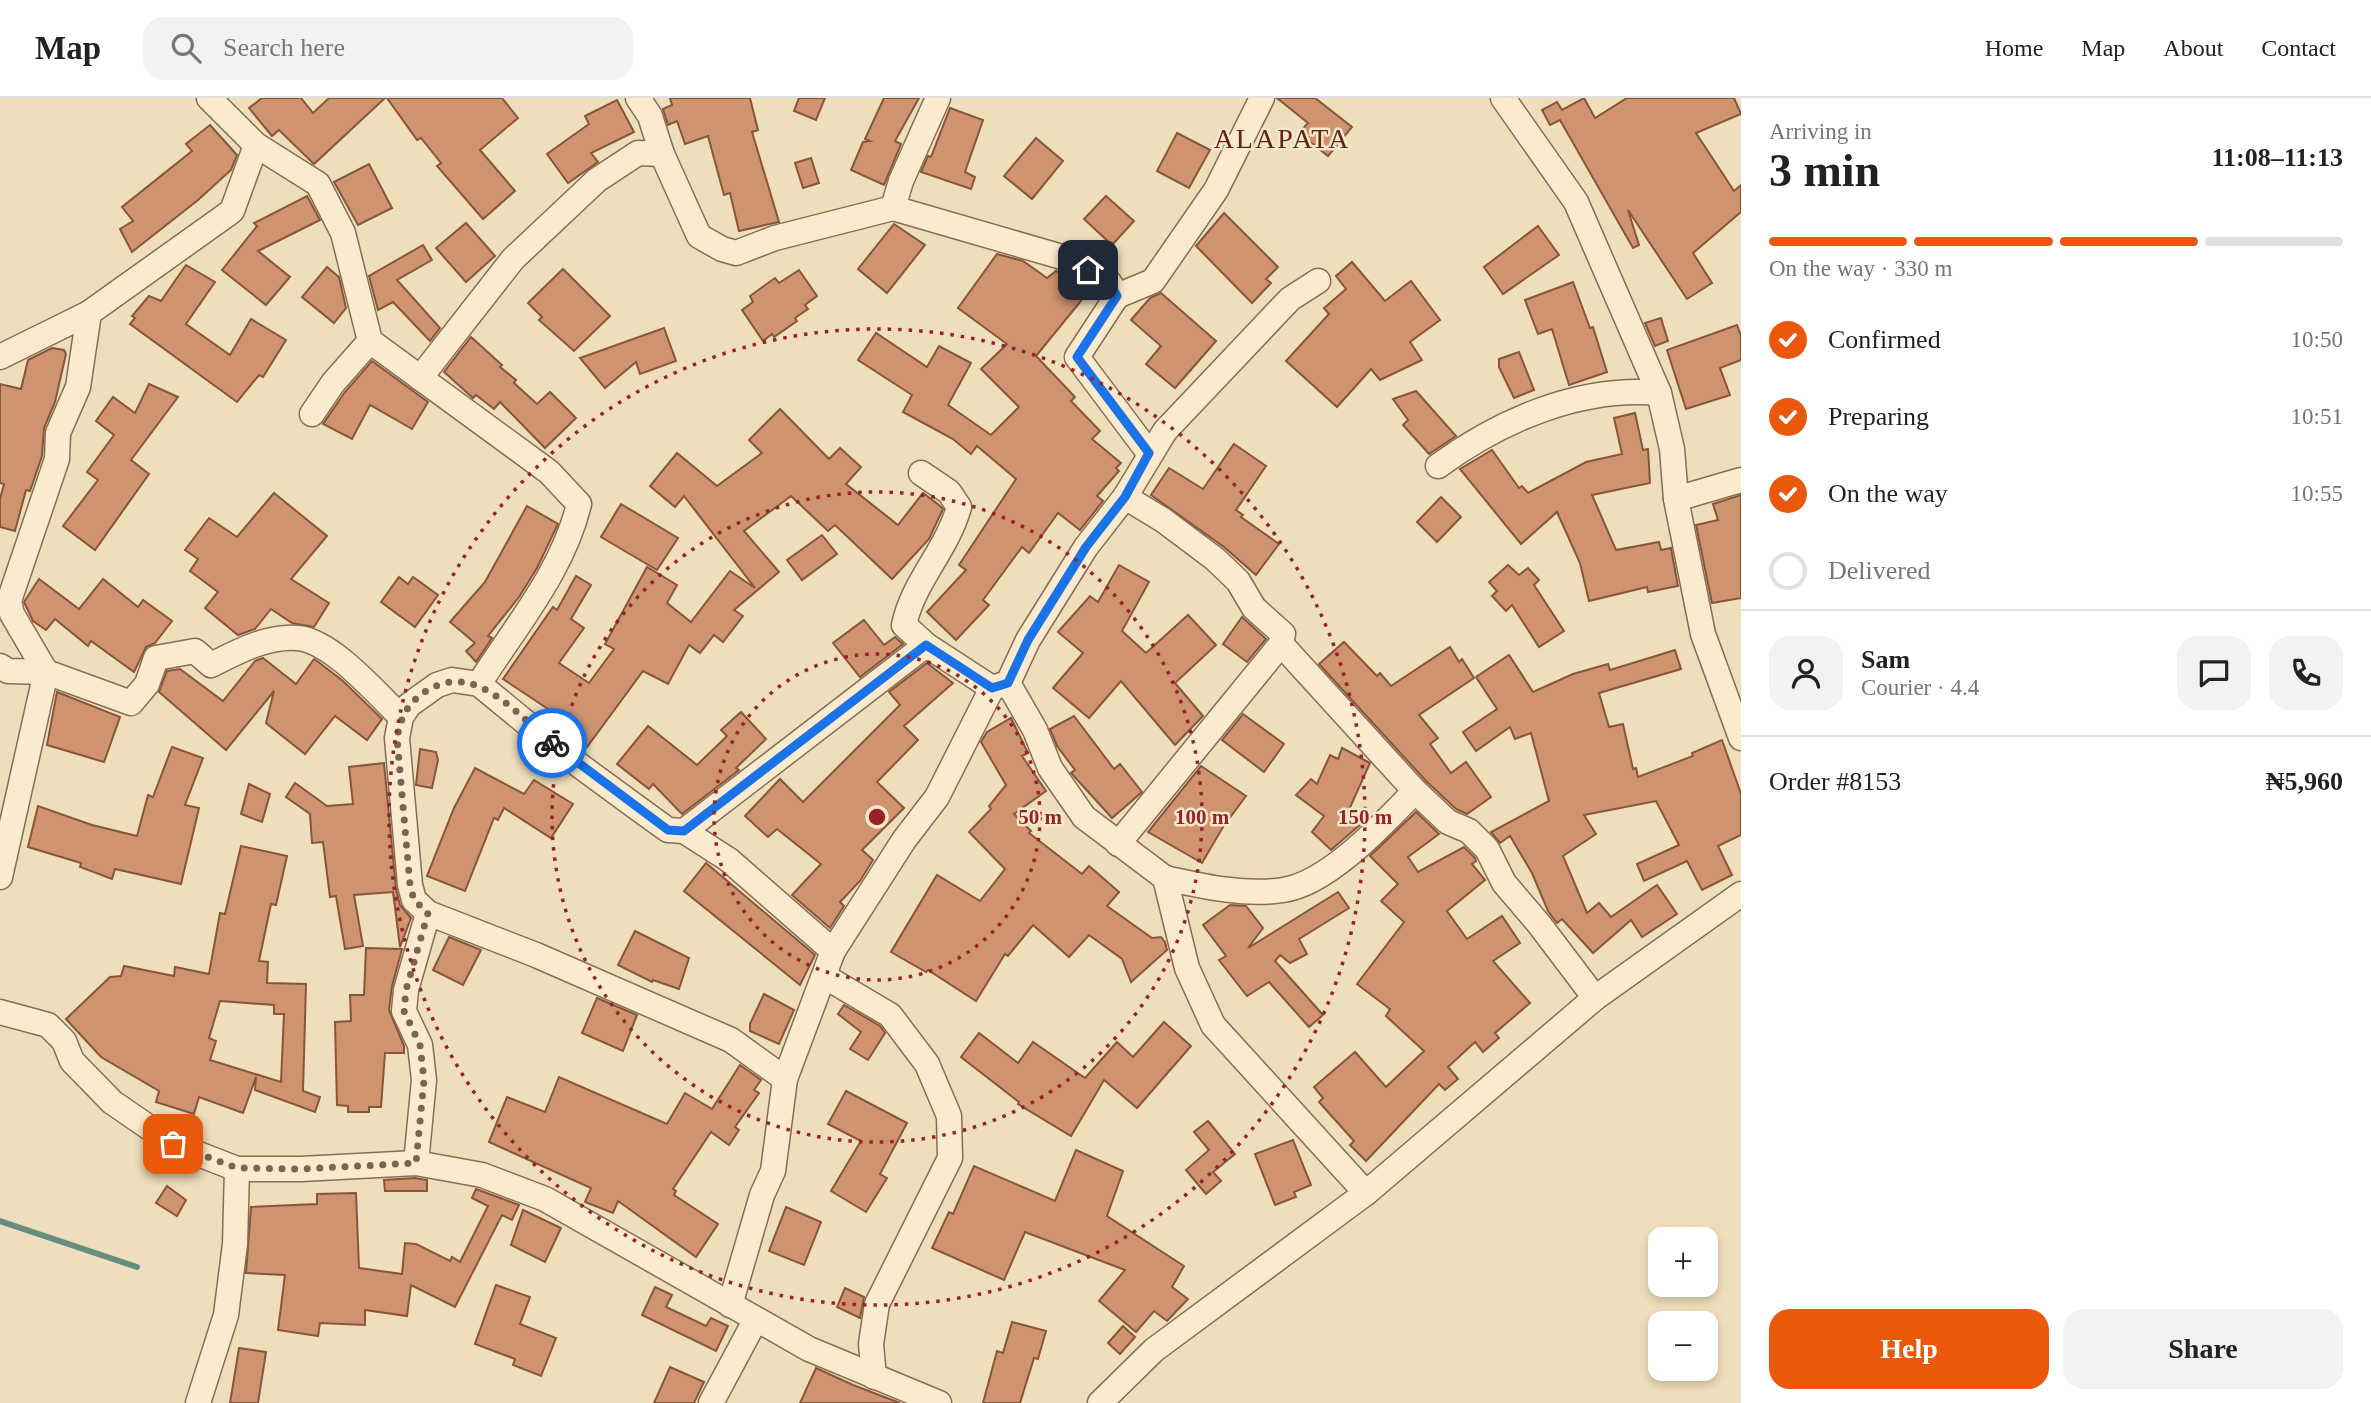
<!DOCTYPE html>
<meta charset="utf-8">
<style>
:root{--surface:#fff;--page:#f2f2f2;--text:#222;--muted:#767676;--line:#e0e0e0;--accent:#ea580c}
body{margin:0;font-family:Georgia,serif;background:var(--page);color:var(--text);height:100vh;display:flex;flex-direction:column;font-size:26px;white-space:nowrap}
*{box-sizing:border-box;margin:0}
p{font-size:23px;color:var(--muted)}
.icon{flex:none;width:38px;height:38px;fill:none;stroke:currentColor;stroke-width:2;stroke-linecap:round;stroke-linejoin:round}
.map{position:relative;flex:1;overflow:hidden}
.panel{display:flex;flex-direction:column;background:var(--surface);width:630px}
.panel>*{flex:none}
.buttons{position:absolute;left:1648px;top:1129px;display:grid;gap:14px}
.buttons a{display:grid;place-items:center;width:70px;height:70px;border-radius:14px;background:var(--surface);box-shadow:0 4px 10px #0003;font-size:35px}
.pin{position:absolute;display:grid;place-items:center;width:60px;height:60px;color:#fff;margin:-30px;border-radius:14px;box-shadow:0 4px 10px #0006}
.courier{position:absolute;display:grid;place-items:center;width:70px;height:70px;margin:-35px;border:5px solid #1a73e8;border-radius:50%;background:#fff;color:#222;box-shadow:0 2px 9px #0007}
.summary em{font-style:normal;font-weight:700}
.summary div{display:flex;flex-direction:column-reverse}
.summary{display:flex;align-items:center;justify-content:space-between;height:119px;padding:0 28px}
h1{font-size:46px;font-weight:700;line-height:52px}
.bar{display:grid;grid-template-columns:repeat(4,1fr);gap:10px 7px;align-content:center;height:84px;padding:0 28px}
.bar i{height:9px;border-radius:5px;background:var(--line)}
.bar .selected{background:var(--accent)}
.bar p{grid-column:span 4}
.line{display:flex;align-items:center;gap:18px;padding:0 28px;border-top:2px solid var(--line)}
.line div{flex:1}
.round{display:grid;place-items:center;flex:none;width:74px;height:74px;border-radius:21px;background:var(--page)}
ol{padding:0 28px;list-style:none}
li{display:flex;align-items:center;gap:21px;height:77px}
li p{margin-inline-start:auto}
li .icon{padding:7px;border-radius:50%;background:var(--accent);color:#fff;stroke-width:4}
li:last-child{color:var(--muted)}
li i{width:38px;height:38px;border:4px solid var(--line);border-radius:50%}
.button{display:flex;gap:14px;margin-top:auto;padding:14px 28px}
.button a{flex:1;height:80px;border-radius:21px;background:var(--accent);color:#fff;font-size:28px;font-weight:700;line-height:80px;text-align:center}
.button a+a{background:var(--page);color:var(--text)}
header{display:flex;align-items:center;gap:42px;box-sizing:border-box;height:98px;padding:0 35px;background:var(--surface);border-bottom:2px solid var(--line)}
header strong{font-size:33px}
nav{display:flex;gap:38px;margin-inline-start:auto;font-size:24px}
.search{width:490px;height:63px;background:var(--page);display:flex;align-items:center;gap:18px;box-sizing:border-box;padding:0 24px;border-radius:21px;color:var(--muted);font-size:26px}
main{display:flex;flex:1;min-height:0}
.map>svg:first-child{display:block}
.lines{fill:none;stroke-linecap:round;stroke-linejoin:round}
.stream{stroke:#678d82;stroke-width:6}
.building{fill:#cf936f;stroke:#87553a;stroke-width:2;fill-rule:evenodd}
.minor-casing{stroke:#876d55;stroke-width:27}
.minor{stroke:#faebce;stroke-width:24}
.done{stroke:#766652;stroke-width:7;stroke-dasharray:0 12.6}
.route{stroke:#1a73e8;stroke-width:9}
.ring{fill:none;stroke:#982228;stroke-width:3.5;stroke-dasharray:3.5 7}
.labels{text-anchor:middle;stroke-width:5;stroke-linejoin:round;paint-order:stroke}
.quarter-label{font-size:28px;letter-spacing:2px;fill:#642518;stroke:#f6e8cb}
.centre{fill:#982228;stroke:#f6e8cb;stroke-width:3.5}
.ring-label{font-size:21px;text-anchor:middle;font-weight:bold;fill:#982228;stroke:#f6e8cb;stroke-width:5;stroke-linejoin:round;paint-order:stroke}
</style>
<header>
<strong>Map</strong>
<div class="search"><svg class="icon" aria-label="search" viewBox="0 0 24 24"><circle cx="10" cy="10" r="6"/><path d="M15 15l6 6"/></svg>Search here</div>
<nav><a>Home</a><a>Map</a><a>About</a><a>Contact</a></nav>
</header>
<main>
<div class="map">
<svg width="1741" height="1305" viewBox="0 0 1741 1305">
<rect width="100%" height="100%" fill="#efdebb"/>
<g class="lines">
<polyline class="stream" points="0,1123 137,1169"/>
</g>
<g class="building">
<polygon points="262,0 301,0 313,15 329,0 385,0 314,66 279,32 272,38 249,10"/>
<polygon points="387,0 502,0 518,20 480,52 515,93 483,121 437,68 441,65 421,40 417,42"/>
<polygon points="670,0 750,0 758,32 752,34 779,124 739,133 730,95 724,97 708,38 685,46 677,23 668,27 663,11 672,7"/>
<polygon points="799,0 825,0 816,22 794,13"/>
<polygon points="884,0 919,0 895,43 901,46 884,87 851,72 863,44 870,43 865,41"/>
<polygon points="1277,0 1315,0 1352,29 1328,58 1299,35 1308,25"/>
<polygon points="1584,0 1595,20 1627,0 1734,0 1741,16 1696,35 1734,93 1741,87 1741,114 1693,155 1712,185 1687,201 1628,112 1639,147 1633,150 1560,22 1550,27 1542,12 1557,4 1562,12"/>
<polygon points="617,2 634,34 591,55 598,64 568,85 547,56 589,26 585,18"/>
<polygon points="950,10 983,22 965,74 975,79 971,91 921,74 928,58 931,59"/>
<polygon points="210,27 237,57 231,72 198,102 132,154 120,131 133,123 122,109 192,53 186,46"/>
<polygon points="1177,35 1210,52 1189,90 1157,73"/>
<polygon points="1036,40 1063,63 1032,101 1004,78"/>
<polygon points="811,60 819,85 803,90 795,65"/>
<polygon points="369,66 392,110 358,127 334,84"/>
<polygon points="307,98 320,122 258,153 290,179 266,207 222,172 257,128 254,125"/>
<polygon points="1106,98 1134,123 1112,147 1084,121"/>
<polygon points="1224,115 1278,169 1266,181 1271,185 1252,205 1196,148"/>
<polygon points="466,125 495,158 466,184 436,150"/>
<polygon points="894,126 925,147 887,195 858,171"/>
<polygon points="1538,128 1559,157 1503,196 1484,169"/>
<polygon points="423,147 432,162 397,182 440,230 430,243 393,204 378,212 369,178"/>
<polygon points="997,156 1023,163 1047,180 1056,173 1089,193 1036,258 1075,299 1071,303 1100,333 1092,341 1121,365 1116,370 1119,373 1097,398 1103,403 1080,432 1058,415 1029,455 1022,449 983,502 989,507 956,542 927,514 966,472 959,467 1016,381 977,348 971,356 953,341 903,314 912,297 858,262 876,235 927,269 939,248 971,265 948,307 991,337 1019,309 981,271 1007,246 958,210"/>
<polygon points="1352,164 1385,203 1411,183 1440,222 1410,244 1422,262 1380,282 1371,271 1337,309 1286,263 1329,216 1324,210 1346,191 1336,178"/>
<polygon points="186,167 215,184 186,226 230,257 251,221 286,242 263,279 259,277 237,304 130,226 135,220 132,218 149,198 161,203"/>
<polygon points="327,169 339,179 346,210 334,225 302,199"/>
<polygon points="563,171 610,218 574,253 539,222 542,219 528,205"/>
<polygon points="799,172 817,198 805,207 808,211 795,220 797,223 774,239 772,236 763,243 742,212 753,204 750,198 775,180 779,185"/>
<polygon points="1573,184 1590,230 1593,229 1607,274 1569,287 1552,231 1538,236 1525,202"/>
<polygon points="1161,195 1216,243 1175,290 1146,266 1161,248 1131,222 1150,200"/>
<polygon points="1661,220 1668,243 1655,248 1645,225"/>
<polygon points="1737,227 1741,238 1741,262 1720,270 1730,297 1686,311 1667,252"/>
<polygon points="664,230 676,263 640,276 636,264 605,290 580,260"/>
<polygon points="471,239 502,267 500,269 516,282 514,285 537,306 550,294 576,320 545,350 500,304 494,311 476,297 473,300 444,274"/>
<polygon points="52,250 64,252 66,256 55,304 44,330 42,358 30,393 26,392 15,433 0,429 0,401 4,386 0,385 0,286 21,291 28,262"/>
<polygon points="1519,254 1534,292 1514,300 1499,269 1499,261"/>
<polygon points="372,263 428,304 412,331 370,307 352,341 323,326 345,294"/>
<polygon points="149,286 178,299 131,362 149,376 95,452 63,428 98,382 87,374 114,337 96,323 113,299 135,315"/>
<polygon points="1416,293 1456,338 1429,356 1403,327 1408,322 1393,301"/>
<polygon points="780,311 829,361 840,350 861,369 846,386 898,427 923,395 939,407 943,411 929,441 892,481 835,427 828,433 791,398 744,433 779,474 734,512 743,518 723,544 714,537 700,555 689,547 668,586 643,573 587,649 558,628 563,621 503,581 553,509 557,512 576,478 591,487 571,521 584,530 559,565 589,585 614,551 605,546 647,469 677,487 667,505 691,524 730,473 755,490 684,398 675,409 650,388 677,355 717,388 762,355 749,342"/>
<polygon points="1635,315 1643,352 1648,351 1650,385 1592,397 1616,452 1659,444 1661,452 1671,450 1678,488 1648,494 1647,489 1589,503 1580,465 1557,414 1521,446 1460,371 1492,352 1519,390 1522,388 1528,395 1586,364 1622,356 1614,320"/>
<polygon points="1234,346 1266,368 1236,412 1243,417 1241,419 1279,446 1256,477 1224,449 1151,397 1169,370 1203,391"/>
<polygon points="274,395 327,438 291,481 329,505 314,529 292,525 271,511 255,531 238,537 205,510 218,494 190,473 198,461 185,452 209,420 237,439"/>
<polygon points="1741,397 1741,500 1712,505 1696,427 1718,422 1713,406"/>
<polygon points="1441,399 1461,419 1437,444 1417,424"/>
<polygon points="621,406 678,440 657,472 601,439"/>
<polygon points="527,408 558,426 537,470 519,499 488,538 492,540 476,564 466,553 475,545 450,524 485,484"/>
<polygon points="822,437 837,456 802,482 787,462"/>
<polygon points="1119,467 1149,484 1122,533 1146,555 1188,517 1216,547 1175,585 1203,618 1175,647 1121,583 1089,620 1053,590 1083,555 1058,534 1090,498 1098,504"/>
<polygon points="1508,467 1519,477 1528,470 1539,482 1534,487 1564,533 1539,549 1512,507 1506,513 1492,498 1497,493 1489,484"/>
<polygon points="399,479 408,486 413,479 438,497 415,529 381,504"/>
<polygon points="39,481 79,511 103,481 138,509 143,502 172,523 155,545 146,549 134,574 91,543 88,548 55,521 46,532 33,523 24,504"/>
<polygon points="1242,519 1266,541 1247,564 1223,546"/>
<polygon points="864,522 884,547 895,539 903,546 860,579 833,545"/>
<polygon points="1344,544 1377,578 1380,575 1391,588 1450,549 1459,564 1462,561 1474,580 1419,617 1438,640 1430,646 1451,675 1466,664 1491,699 1467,716 1456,711 1426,683 1319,566"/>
<polygon points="1675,552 1681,571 1599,595 1609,629 1623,626 1633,671 1636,670 1638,679 1693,658 1692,655 1722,642 1741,696 1741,737 1718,748 1732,777 1702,792 1687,763 1644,783 1637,766 1679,747 1656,703 1584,717 1596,736 1563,758 1587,815 1599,805 1611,819 1657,787 1677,816 1642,839 1631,822 1593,855 1562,821 1557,825 1548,813 1532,775 1510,738 1500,745 1491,734 1549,703 1531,635 1515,641 1510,629 1476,653 1463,634 1497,611 1476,579 1509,557 1533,594 1573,576 1608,566 1610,572"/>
<polygon points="263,560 296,586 314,561 317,563 343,583 382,621 367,642 335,618 305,656 266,625 274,593 226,652 159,594 167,573 180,571 223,603 255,563"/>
<polygon points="927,565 953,585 904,628 918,642 877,684 904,710 862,752 873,762 860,783 840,804 844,808 830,830 792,797 821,766 777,731 768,739 745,718 780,681 803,704 900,607 889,594"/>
<polygon points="57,594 120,619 104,664 47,647"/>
<polygon points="741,614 766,641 736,670 739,672 682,716 653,686 649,691 617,666 648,628 697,667 727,638 721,632"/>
<polygon points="1243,616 1284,646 1264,674 1222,642"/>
<polygon points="1074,618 1114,671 1120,666 1142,694 1112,720 1071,675 1075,672 1057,648 1050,631"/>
<polygon points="1011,620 1028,655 1022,658 1046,693 1014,716 1031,733 1029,735 1082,776 1089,768 1119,794 1107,808 1152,840 1161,839 1165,844 1167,852 1131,884 1122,861 1089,837 1069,859 1033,827 1008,858 1005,856 976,903 928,872 926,874 891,854 937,777 980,803 1005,771 969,734 991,711 989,708 1006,687 981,644 987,634"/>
<polygon points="172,649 203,660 185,707 199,710 181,786 115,771 112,781 80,769 81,765 28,749 38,708 92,727 137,738 148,697 153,699"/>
<polygon points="1342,650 1370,665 1348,714 1361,726 1331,752 1312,734 1324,718 1296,697 1311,681 1317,686 1330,657 1338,661"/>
<polygon points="420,651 436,654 438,662 432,690 416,687"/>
<polygon points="384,665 396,791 400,807 411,820 400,849 393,794 354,797 363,848 345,851 336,798 330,799 323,744 312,745 310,716 286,699 295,685 327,708 353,706 349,669"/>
<polygon points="1201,668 1246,698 1223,729 1202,765 1148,734"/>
<polygon points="475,670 524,696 534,682 573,706 551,740 504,710 498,722 494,720 465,793 427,778 454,710"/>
<polygon points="249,686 270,696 262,724 241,716"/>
<polygon points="1416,714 1439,736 1408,759 1418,774 1464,749 1475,760 1476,763 1472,766 1485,782 1447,813 1467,841 1502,818 1520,845 1493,863 1530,905 1495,935 1499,940 1483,954 1475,944 1448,969 1458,981 1445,992 1439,986 1366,1063 1350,1047 1354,1043 1319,1004 1323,1000 1314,989 1355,954 1386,989 1424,953 1386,918 1390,911 1357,886 1404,824 1381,803 1398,786 1370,758"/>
<path d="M241,748L287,758L276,807L271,806L259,863L268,864L267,885L306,886L303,993L320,999L315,1014L255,992L256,979L243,1015L199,999L194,1016L156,1004L159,993L101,959L66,921L110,879L121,878L124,868L174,878L175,869L209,876L220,815L225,816ZM220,903L274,907V916H284L281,984L210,962L216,943L209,940Z"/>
<polygon points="706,765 815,857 800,887 684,793"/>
<polygon points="1338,794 1349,810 1299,841 1307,856 1290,865 1280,857 1275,863 1323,917 1309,929 1269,884 1247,898 1219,862 1226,858 1203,827 1230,807 1246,808 1263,830 1248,850"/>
<polygon points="635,833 689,860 679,891 653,882 652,884 618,867"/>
<polygon points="449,839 481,852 463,887 433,872"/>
<polygon points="366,850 402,851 392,888 389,912 404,948 404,955 385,955 381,1009 369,1009 369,1014 348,1014 348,1008 337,1007 335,924 351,923 350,897 364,897"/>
<polygon points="764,896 794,912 779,946 750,933 750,926"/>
<polygon points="597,900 637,917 623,953 582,935"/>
<polygon points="844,907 880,928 885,935 868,962 850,951 861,934 838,916"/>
<polygon points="1164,924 1191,948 1137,1010 1104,982 1071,1038 1018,1006 1019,1004 961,959 979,935 1018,965 1033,944 1085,980 1117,944 1133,959"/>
<polygon points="740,967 761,982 754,992 759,995 735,1029 739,1032 729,1047 711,1034 673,1091 676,1093 674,1097 718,1126 696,1159 618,1103 613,1115 585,1104 591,1090 489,1044 507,999 545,1014 559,979 667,1026 685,995 712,1011"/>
<polygon points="846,993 907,1025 880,1076 887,1080 866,1114 831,1093 861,1043 828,1026"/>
<polygon points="1208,1023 1235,1056 1213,1074 1221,1083 1206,1096 1186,1072 1209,1052 1194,1034"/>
<polygon points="1293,1042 1311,1087 1294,1094 1296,1099 1275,1107 1255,1056"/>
<polygon points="1076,1052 1123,1073 1107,1118 1184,1168 1172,1189 1188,1201 1167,1223 1154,1213 1136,1234 1099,1203 1125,1172 1025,1134 1004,1182 932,1150 949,1114 953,1116 974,1068 1055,1103"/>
<polygon points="415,1080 427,1082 427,1093 385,1093 384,1082"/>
<polygon points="167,1088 186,1102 177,1118 156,1105"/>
<polygon points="476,1091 519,1107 512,1122 502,1117 455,1209 411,1187 407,1218 365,1212 365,1227 320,1225 318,1238 278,1232 285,1177 246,1175 251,1109 317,1106 317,1096 356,1095 359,1170 402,1176 405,1145 416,1146 450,1163 452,1159 460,1164 488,1108 472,1100"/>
<polygon points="786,1109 821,1124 804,1167 769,1153"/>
<polygon points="523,1112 561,1130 545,1164 511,1147"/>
<polygon points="496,1187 530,1199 520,1226 556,1240 541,1278 513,1267 515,1261 475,1246"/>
<polygon points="655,1189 672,1197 666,1209 706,1228 711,1220 728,1228 716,1253 642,1217"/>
<polygon points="845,1190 864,1199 860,1220 837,1209"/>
<polygon points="1012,1224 1046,1233 1038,1261 1034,1260 1020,1305 983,1305 997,1253 1003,1255"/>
<polygon points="1123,1228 1135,1239 1120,1256 1108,1245"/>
<polygon points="239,1250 266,1254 258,1305 230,1305"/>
<polygon points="670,1269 704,1284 694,1305 654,1305"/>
<polygon points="816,1270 853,1287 900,1305 800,1305"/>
</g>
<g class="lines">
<g class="minor-casing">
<g id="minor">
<path d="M209,0L256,47L318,86L343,135L370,243L549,374L579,406C563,473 515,529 479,586"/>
<polyline points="638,0 650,18 662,56 699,138 722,151 736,155 775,140 893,110"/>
<polyline points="938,0 901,83 893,110 1062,159 1109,184 1117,198"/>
<polyline points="1503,0 1576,104 1659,295 1672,351 1676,401 1703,536 1741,640"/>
<polyline points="0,259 89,215"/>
<polyline points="420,280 513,161 597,82 638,55 662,56"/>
<polyline points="312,316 333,285 370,243"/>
<polyline points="1149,355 1077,259 1117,198 1153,183 1216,92 1262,0"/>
<path d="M1438,368C1501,322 1580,288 1659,295"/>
<path d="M921,375L949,394L959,409C947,452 913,484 904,527L926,547L992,590L1008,585L1028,542L1086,449L1125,399L1165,333L1290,201L1318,183"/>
<polyline points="1125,399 1163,422 1215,461 1238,483 1254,510 1283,536 1281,546 1415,693 1448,724 1469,733 1487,751 1504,785 1539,826 1595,900"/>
<polyline points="1676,401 1741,382"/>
<path d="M0,568L8,573L46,574L131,605L147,586L156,560L195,553L211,567C237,554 268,537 298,540C332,543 377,596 401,619"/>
<polyline points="1008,585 1035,632 1050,670 1084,719 1165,780 1187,870 1213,927 1366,1095"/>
<polyline points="684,733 729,762 833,853"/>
<polyline points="1118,746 1281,546"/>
<polyline points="0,779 46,574 12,516 9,503 57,361 58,335 78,289 89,215 232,113 256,47"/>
<path d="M1165,780C1202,788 1244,798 1283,792C1328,786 1384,725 1415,693"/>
<polyline points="824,878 890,917 927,966 949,1018 950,1060 877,1206 871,1246 874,1279"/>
<polyline points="0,914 48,927 64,943 72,963 112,1004 173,1046 237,1071 301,1071 416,1065 482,1077 545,1101 809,1251 939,1305"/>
<polyline points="785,981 731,942 536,857 428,815 414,802 410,787 397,640 401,619 409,607 437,587 452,582 479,586 564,656 643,714 668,732 684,733 926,547"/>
<polyline points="416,1065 424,982 420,947 404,913 406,892 428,815"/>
<polyline points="730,1207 762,1097 773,1073 785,981 833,853 904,742 937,699 992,590"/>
<polyline points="198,1305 226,1217 235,1146 237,1071"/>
<polyline points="711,1305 755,1223"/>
<polyline points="1100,1305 1154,1252 1366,1095 1595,900 1741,796"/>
</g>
</g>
<use href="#minor" class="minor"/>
</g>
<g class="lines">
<path class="done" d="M173,1046L237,1070L301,1071L416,1065L424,982L420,947L404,913L406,892L428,815L414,802L410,787L397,640C401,618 408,604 428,592C476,563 517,617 552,645"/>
<polyline class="route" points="552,645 668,732 684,733 926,547 992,590 1008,585 1028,542 1086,449 1125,399 1149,355 1077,259 1117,198 1109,184 1088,172"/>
</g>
<g class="ring">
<circle cx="877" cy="719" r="163"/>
<circle cx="877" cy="719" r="325"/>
<circle cx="877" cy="719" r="488"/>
</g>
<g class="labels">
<g class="quarter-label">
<text x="1282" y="50">ALAPATA</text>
</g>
</g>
<circle cx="877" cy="719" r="10" class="centre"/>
<g class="ring-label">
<text x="1040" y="726">50 m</text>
<text x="1202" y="726">100 m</text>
<text x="1365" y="726">150 m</text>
</g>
</svg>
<div class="buttons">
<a>+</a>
<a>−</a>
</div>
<div class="pin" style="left:173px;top:1046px;background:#ea580c"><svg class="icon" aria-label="bag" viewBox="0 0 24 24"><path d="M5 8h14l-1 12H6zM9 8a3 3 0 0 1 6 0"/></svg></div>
<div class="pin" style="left:1088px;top:172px;background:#1f2937"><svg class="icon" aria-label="home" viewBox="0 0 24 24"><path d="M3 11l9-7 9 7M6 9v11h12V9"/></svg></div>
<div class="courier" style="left:552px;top:645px"><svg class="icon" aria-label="bike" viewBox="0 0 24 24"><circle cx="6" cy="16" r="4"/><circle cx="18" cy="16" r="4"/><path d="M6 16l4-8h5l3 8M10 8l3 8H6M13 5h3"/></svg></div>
</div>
<section class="panel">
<div class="summary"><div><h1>3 min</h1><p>Arriving in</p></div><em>11:08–11:13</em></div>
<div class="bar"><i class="selected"></i><i class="selected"></i><i class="selected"></i><i></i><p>On the way · 330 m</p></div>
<ol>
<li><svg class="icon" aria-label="check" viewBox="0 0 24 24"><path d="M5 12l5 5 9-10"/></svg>Confirmed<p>10:50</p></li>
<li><svg class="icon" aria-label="check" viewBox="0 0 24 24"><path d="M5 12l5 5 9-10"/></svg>Preparing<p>10:51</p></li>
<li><svg class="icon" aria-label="check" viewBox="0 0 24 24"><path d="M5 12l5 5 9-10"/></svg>On the way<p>10:55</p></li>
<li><i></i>Delivered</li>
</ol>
<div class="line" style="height:126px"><a class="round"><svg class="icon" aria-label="person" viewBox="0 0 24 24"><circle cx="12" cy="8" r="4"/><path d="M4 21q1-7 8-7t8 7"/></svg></a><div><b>Sam</b><p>Courier · 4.4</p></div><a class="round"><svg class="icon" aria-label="chat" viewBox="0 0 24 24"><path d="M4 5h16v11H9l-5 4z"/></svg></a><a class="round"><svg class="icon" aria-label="phone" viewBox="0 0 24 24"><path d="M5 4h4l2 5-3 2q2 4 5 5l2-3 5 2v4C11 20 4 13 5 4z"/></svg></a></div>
<div class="line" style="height:91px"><div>Order #8153</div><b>₦5,960</b></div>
<div class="button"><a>Help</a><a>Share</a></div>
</section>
</main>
